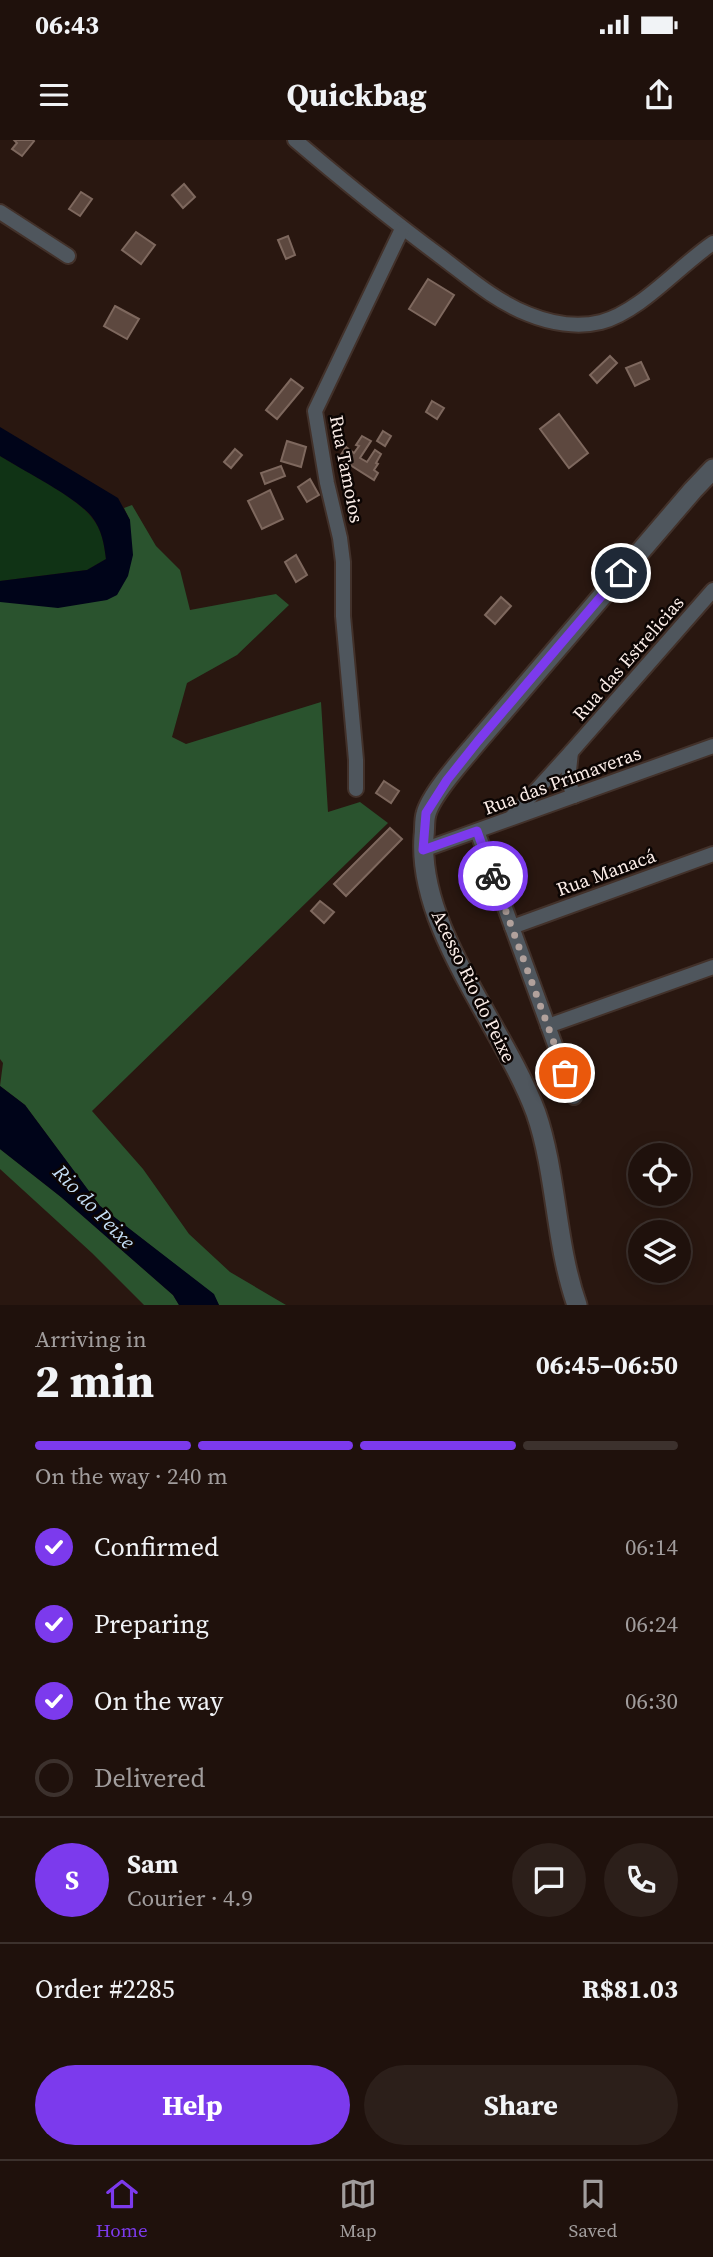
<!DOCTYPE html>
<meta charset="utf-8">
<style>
:root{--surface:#1f110c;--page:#2c1f1a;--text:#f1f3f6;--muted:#a19d9d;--line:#3c312d;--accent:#7c3aed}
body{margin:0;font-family:"Source Serif 4",serif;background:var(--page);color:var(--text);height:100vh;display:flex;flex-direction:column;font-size:26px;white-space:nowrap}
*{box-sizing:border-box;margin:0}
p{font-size:23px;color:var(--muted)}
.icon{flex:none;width:38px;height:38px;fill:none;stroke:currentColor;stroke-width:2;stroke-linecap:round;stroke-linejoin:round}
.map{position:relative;height:1165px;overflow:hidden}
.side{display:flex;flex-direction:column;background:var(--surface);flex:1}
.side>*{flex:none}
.tools{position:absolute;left:628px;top:1003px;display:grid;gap:14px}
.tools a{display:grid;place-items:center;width:63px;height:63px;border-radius:50%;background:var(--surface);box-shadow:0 4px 18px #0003,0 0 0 2px var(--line);font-size:35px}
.pin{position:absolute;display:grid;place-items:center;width:60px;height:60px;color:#fff;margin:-30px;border:4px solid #fff;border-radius:50%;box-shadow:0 2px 7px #0007}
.courier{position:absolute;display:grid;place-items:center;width:70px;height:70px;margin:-35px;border:5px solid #7c3aed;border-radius:50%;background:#fff;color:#222;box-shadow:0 2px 9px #0007}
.summary em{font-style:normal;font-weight:700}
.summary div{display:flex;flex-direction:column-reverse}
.summary{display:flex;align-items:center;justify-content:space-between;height:119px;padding:0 35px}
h1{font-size:46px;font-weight:700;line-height:52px}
.bar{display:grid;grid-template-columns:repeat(4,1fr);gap:10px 7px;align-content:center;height:84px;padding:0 35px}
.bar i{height:9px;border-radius:5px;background:var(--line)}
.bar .current{background:var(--accent)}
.bar p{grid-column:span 4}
.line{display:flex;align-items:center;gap:18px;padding:0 35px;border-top:2px solid var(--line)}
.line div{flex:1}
.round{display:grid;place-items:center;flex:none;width:74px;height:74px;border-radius:37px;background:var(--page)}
ol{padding:0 35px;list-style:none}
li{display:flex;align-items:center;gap:21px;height:77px}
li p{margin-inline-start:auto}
li .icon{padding:7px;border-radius:50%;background:var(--accent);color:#fff;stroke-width:4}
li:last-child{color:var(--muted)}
li i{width:38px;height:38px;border:4px solid var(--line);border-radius:50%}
.primary-button{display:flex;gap:14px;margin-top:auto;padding:14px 35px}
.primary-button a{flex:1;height:80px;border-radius:42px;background:var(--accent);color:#fff;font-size:28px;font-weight:700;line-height:80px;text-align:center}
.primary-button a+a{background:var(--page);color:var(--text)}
.status{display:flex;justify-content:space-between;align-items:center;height:49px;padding:0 35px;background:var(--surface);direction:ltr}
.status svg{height:19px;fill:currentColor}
header{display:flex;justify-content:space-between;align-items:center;height:91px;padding:0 35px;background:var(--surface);font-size:32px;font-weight:700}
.dock{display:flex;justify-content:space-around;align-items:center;height:98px;border-top:2px solid var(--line);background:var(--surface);font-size:19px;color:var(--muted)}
.dock a{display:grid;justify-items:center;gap:4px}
.dock .current{color:var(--accent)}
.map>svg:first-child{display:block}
.green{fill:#103315}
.forest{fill:#2a532e}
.water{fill:#000419}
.building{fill:#5d483f;stroke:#7e685e;stroke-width:2}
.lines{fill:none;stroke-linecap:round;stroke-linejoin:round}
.minor-casing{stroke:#42312a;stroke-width:18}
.tertiary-casing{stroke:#42312a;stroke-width:23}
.minor{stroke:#4f565d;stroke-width:14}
.tertiary{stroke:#4f565d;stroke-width:19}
.done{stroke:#b1a19c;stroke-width:7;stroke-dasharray:0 12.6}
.route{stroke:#7c3aed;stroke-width:9}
.labels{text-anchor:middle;stroke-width:5;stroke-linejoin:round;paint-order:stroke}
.street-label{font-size:19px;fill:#faece7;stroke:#0c0503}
.water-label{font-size:21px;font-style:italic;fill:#c6dff7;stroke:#0c0503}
</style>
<div class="status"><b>06:43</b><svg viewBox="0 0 49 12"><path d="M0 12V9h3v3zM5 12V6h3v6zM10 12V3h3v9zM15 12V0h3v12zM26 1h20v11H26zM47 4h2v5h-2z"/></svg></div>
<header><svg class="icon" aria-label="menu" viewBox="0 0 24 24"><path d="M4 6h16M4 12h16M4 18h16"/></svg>Quickbag<svg class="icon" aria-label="share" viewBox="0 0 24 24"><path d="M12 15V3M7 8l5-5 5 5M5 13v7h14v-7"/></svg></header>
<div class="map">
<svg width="713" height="1165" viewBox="0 0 713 1165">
<rect width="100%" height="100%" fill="#291710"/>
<path class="green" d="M0,316C24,331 77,357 92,378C102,390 104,404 106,419L87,430L0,441Z"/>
<g class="forest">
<polygon points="132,365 156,406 180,430 190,470 276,454 289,465 237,515 187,543 172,597 186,604 321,562 328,672 360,662 388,683 92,971 143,1029 189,1094 230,1132 286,1165 219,1165 213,1154 100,1066 25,965 0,946 3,923 0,919 0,462 106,460 130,380 124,368"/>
<polygon points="0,1009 61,1057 173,1155 179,1165 144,1165 92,1113 0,1029"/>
</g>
<g class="water">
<path d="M0,287L118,358L130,380L133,415L128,436L117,455L107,460L58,468L0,462V441L87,430L106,419C104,404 102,390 92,377C76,357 24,331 0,316Z"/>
<polygon points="0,946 25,965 100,1066 214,1154 219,1165 179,1165 173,1155 61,1057 0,1009"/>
</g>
<g class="building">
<polygon points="14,0 33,0 34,1 22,16 12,9 17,3"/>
<polygon points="184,44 195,57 183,68 172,55"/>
<polygon points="81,52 92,59 80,76 69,69"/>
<polygon points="136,92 155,105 141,124 122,110"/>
<polygon points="288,96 295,115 286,119 278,100"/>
<polygon points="428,139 454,155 435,185 409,169"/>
<polygon points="115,166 139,179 127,199 104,186"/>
<polygon points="610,216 617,223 597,243 590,235"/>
<polygon points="641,222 649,239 635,246 626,228"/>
<polygon points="291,239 303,248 277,279 266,270"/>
<polygon points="432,261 444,268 437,279 426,272"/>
<polygon points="559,274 588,313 569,328 540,289"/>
<polygon points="383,291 391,296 385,306 377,301"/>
<polygon points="362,296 371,301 360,318 367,322 375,310 381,314 376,323 378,324 374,330 378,333 374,340 339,318 346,307 354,313 359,306 356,305"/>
<polygon points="287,301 306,307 301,327 281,321"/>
<polygon points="235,309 242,315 231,328 224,322"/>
<polygon points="281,326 285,336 265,344 261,333"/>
<polygon points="310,339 319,355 307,362 298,347"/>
<polygon points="270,350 283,379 262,389 248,361"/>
<polygon points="296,415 307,435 296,442 285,422"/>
<polygon points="501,457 511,466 495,484 485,475"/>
<polygon points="384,641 399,651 391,663 376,653"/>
<polygon points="390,688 402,699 346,756 334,744"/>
<polygon points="320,761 334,772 324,783 311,771"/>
</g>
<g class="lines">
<g class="minor-casing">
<g id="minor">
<path d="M295,0C342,40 390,79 440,116C468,137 495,161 528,174C550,183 577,188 601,182C640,172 679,126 713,103"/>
<polyline points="0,72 68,116"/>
<polyline points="571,612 568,640 574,656"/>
<polyline points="356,649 356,620 343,476 343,422 340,398 327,343 315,271 402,89"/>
<polyline points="512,677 571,612 713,450"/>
<polyline points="477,691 574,957"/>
<polyline points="423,710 713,606"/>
<polyline points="512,787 713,714"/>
<polyline points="548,886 713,827"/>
</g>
</g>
<g class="tertiary-casing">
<path id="tertiary" d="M577,1165C555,1103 557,1034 536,973C504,886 417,790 424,696C425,689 424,681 426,674C431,654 464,618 478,601L693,350L713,329"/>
</g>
<use href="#minor" class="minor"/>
<use href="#tertiary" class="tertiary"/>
</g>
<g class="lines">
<polyline class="done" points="493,736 565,933"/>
<polyline class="route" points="493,736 477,691 423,710 426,673 447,640 478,601 621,433"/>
</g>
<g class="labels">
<g class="street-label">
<text transform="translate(347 329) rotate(79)" y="7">Rua Tamoios</text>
<text transform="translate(628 518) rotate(-49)" y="7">Rua das Estrelicias</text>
<text transform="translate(562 640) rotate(-20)" y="7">Rua das Primaveras</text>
<text transform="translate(606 732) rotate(-20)" y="7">Rua Manacá</text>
<text transform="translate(474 846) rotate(64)" y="7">Acesso Rio do Peixe</text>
</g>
<g class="water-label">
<text transform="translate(94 1067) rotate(46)" y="7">Rio do Peixe</text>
</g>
</g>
</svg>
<div class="tools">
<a><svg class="icon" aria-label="locate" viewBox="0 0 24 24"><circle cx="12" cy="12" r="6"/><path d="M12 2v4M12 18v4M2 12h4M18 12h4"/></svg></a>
<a><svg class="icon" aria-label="layers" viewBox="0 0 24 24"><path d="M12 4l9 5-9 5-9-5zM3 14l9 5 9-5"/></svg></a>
</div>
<div class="pin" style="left:565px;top:933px;background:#ea580c"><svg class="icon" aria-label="bag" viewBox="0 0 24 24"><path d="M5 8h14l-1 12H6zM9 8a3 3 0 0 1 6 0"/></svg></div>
<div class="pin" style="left:621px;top:433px;background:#1f2937"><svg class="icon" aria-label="home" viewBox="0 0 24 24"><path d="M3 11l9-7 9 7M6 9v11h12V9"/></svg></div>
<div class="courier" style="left:493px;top:736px"><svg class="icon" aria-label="bike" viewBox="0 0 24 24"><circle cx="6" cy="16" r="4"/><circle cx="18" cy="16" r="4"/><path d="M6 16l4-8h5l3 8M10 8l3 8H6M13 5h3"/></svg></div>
</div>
<section class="side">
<div class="summary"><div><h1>2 min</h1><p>Arriving in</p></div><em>06:45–06:50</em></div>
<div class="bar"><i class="current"></i><i class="current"></i><i class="current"></i><i></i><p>On the way · 240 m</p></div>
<ol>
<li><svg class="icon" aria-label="check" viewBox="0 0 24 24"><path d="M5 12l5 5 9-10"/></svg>Confirmed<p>06:14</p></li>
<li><svg class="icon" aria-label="check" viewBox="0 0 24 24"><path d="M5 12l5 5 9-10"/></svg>Preparing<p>06:24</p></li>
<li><svg class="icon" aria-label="check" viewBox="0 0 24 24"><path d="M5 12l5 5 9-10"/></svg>On the way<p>06:30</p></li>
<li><i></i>Delivered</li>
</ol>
<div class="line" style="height:126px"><b class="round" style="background:var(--accent);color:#fff">S</b><div><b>Sam</b><p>Courier · 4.9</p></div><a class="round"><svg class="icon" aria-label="chat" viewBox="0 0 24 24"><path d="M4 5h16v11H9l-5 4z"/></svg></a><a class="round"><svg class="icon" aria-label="phone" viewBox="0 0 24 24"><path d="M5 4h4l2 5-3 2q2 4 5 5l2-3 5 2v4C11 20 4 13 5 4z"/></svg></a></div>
<div class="line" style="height:91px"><div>Order #2285</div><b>R$81.03</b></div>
<div class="primary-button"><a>Help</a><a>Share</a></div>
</section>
<nav class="dock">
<a class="current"><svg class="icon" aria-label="home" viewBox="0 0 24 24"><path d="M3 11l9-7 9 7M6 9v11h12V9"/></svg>Home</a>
<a><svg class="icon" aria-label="map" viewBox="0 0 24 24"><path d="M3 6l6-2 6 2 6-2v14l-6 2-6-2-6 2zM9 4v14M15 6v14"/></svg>Map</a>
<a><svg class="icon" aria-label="saved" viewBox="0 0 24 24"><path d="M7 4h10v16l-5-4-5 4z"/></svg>Saved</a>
</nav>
